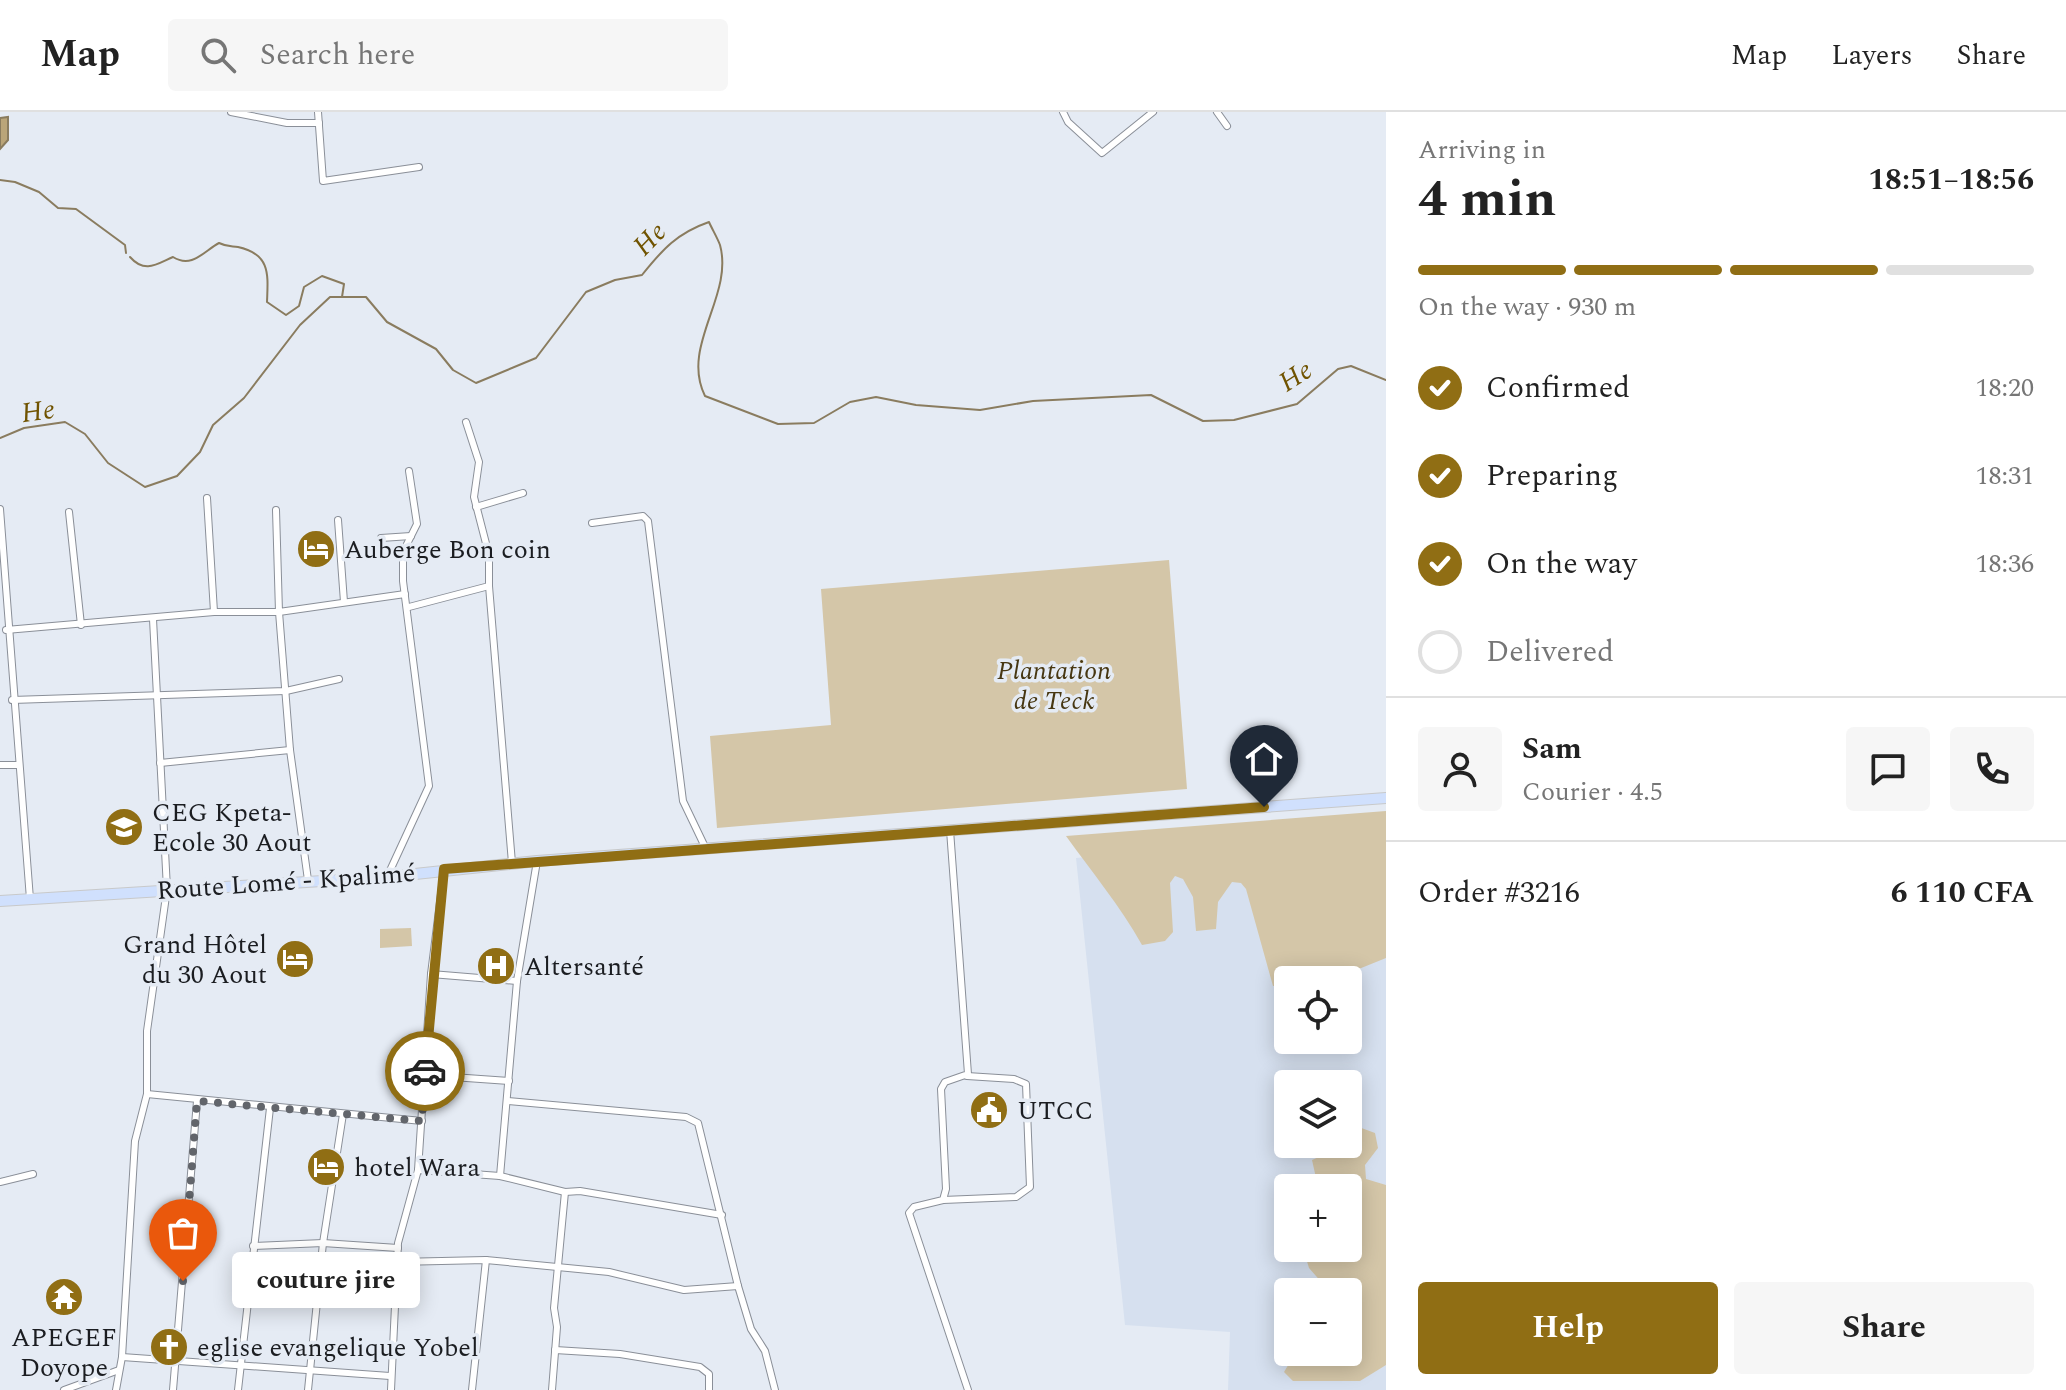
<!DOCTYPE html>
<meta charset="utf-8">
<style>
:root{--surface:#fff;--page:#f6f6f6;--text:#222;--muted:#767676;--line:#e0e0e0;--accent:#906e14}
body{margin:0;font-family:Spectral,serif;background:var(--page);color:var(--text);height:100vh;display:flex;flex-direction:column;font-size:30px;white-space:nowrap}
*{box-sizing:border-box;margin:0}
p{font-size:26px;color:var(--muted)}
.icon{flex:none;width:44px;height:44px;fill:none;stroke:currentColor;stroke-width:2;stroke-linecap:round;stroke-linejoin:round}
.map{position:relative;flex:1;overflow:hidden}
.drawer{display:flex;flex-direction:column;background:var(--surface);width:680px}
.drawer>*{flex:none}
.controls{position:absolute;left:1274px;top:854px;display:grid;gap:16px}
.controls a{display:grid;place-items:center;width:88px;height:88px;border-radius:8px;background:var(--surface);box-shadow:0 4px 20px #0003;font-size:40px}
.pin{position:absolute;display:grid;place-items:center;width:68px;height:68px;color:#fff;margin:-82px -34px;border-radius:50% 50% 50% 0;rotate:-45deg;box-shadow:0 0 8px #0007}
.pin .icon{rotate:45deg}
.courier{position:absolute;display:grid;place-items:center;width:80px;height:80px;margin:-40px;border:6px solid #906e14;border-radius:50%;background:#fff;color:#222;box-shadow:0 2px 10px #0007}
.bubble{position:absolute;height:56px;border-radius:8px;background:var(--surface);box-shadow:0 4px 20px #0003;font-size:26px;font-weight:700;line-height:56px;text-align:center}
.overview em{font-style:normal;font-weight:700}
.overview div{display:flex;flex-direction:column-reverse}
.overview{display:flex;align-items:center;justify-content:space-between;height:136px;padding:0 32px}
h1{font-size:52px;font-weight:700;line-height:60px}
.bar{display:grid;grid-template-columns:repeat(4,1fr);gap:12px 8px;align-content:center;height:96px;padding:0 32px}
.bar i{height:10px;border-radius:6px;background:var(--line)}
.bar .active{background:var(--accent)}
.bar p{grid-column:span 4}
.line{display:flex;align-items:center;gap:20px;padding:0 32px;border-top:2px solid var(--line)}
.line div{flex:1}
.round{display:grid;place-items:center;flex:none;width:84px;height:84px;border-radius:8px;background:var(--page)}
ol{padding:0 32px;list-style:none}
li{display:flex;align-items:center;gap:24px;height:88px}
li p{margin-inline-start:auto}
li .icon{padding:8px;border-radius:50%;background:var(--accent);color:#fff;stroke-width:4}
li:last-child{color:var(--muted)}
li i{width:44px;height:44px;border:4px solid var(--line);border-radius:50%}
.button{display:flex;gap:16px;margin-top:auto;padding:16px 32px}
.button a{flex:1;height:92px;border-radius:8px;background:var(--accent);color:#fff;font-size:32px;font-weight:700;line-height:92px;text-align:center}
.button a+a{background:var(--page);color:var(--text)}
header{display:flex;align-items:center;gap:48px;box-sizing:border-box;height:112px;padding:0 40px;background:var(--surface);border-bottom:2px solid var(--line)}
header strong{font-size:38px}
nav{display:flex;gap:44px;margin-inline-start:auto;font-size:28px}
.search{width:560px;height:72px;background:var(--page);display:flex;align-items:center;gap:20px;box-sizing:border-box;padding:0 28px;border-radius:8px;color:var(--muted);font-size:30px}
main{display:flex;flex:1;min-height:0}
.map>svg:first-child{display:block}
.built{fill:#d6e0ef;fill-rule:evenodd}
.green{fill:#d4c6a8}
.water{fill:#baa579;stroke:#8a7c5f;stroke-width:2}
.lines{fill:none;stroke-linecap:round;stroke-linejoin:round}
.stream{stroke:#8a7c5f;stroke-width:2}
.minor-casing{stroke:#8a8f98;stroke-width:8}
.primary-casing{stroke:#c8c9ca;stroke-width:12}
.minor{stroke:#fff;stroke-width:6}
.primary{stroke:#d0e0fd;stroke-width:10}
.done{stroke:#62656b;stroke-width:8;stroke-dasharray:0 14.4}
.route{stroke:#906e14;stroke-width:10}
.labels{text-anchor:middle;stroke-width:7;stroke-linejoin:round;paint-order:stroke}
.poi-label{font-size:26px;fill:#1b1d21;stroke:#e5ebf4;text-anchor:start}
.park-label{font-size:26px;font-style:italic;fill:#473712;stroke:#e5ebf4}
.street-label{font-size:26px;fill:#1b1d21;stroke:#e5ebf4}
.water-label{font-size:28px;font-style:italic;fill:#705300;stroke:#e5ebf4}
</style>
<header>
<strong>Map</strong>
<div class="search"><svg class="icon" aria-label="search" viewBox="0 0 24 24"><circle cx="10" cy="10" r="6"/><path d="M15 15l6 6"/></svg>Search here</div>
<nav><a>Map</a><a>Layers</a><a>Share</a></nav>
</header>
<main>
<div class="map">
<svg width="1386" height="1278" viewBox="0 0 1386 1278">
<rect width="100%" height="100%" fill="#e5ebf4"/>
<path class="built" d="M1386,717V1278H1228L1230,1220L1125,1213L1076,746ZM1288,868H1348V928H1288ZM1288,972H1348V1032H1288ZM1288,1076H1348V1136H1288ZM1288,1180H1348V1240H1288Z"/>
<g class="green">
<polygon points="1169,448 1187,677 717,716 710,624 831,613 821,477"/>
<path d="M1386,699V846L1334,867L1288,868V873L1273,874L1246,777L1241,771L1232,770L1218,790L1216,817L1196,819L1193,785L1183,767L1175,764L1170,771L1173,820L1165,829L1142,833C1120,794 1092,760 1066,724Z"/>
<polygon points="411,816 412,834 380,836 380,817"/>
<polygon points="1356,1014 1375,1021 1378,1036 1365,1053 1366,1067 1386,1073 1386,1253 1360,1269 1293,1269 1284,1260 1296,1240 1348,1240 1348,1180 1330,1180 1309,1156 1305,1143 1309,1136 1348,1136 1348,1076 1329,1076 1316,1066 1312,1048 1348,1032"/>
</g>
<polygon class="water" points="8,5 8,28 0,37 0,6"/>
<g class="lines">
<g class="stream">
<polyline points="0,68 15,70 39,80 58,96 76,97 125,133 126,141"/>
<path d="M130,145C145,162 157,152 173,145C192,157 204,139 219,131C227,135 231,134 238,135C271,142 268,163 267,190L286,203L299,194L304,175L322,164L344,172L342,185"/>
<path d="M0,326L24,316L65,310L85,322L108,351L145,375L177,364L200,340L213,313L244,286L300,213L330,185H366L387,210L436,237L453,258L476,271L536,246L586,180L615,168L642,163C662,138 677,121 709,110C712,117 717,125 720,133C734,184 680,234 705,284L778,312L814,311L850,290L876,285L916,293L980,298L1033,289L1151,283L1203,309L1234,308L1297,292L1338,257L1351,254L1386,268"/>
</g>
<g class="minor-casing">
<g id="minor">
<polyline points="231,0 287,11 319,11"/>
<polyline points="318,0 323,69 419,55"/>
<polyline points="1063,0 1068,10 1102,41 1153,0"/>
<polyline points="1217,0 1227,14"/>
<polyline points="207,386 214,500"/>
<polyline points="476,395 523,381"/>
<polyline points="0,397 30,787"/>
<polyline points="276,398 279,500 405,482"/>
<polyline points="69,400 81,513"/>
<polyline points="338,408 344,490"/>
<polyline points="592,411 643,404 648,409 683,689 706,737"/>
<polyline points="381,426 411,424"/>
<polyline points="489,474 512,751"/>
<polyline points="409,495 489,474 489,443 474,385 479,350 466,310"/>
<polyline points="6,518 214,500 279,500 290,638 308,768"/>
<polyline points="12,588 286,579 339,567"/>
<polyline points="160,651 290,638"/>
<polyline points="0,653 18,653"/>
<polyline points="950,718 968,962 945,970 941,977 946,1077 943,1088 914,1095 909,1101 968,1278"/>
<polyline points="387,765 429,674 403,469 403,440 417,412 409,359"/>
<polyline points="431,862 517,869"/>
<polyline points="424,963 509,969"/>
<polyline points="147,982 422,1009"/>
<polyline points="508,989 686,1005 698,1011 738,1174 751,1217 765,1239 775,1278"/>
<polyline points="418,1058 500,1064 565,1080 580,1079 722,1103"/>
<polyline points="500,1064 517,869 537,749"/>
<polyline points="0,1070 33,1062"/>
<polyline points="943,1088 1016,1085 1030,1075 1026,972 1014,967 967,964"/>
<polyline points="253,1134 323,1131 398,1136"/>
<polyline points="486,1148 609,1160 684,1178 738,1174"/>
<polyline points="397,1150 486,1148 472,1278"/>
<polyline points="555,1238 620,1242 700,1255 709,1262 709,1278"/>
<polyline points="122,1245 390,1264"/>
<polyline points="64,1278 119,1258"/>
<polyline points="116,1278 122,1245 135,1029 147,982 147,919 167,777 153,507"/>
<polyline points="173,1278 197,989"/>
<polyline points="238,1278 270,996"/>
<polyline points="308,1278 323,1131 343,1002"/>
<polyline points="391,1278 398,1131 418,1058 431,862 444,758"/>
<polyline points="552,1278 557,1215 554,1196 565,1080"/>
</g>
</g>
<g class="primary-casing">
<polyline id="primary" points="0,789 387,765 537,749 1386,686"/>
</g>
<use href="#minor" class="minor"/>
<use href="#primary" class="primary"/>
</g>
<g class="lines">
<polyline class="done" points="183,1169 197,989 422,1009 425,959"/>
<polyline class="route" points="425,959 444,757 1264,695"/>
</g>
<defs>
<g id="hotel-disc" transform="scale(2)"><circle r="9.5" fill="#906e14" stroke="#e5ebf4"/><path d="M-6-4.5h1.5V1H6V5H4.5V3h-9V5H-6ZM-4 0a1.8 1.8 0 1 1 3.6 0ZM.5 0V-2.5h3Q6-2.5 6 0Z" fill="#fff"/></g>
<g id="school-disc" transform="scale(2)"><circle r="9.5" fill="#906e14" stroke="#e5ebf4"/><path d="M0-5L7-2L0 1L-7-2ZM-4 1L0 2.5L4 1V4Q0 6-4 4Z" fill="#fff"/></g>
<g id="hospital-disc" transform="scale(2)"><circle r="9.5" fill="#906e14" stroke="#e5ebf4"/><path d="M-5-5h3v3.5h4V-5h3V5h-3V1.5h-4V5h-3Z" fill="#fff"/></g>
<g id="civic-disc" transform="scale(2)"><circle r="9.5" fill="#906e14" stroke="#e5ebf4"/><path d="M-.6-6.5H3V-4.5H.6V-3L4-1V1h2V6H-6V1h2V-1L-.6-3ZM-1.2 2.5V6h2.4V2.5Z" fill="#fff"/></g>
<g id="temple-disc" transform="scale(2)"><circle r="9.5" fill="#906e14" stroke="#e5ebf4"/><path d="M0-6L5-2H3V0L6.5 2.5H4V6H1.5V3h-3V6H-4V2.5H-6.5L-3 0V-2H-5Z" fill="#fff"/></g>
<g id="church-disc" transform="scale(2)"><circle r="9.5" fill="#906e14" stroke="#e5ebf4"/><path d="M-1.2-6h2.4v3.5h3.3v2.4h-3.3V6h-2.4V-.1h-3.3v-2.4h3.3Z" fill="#fff"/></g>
</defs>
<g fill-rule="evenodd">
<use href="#hotel-disc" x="316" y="437"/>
<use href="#school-disc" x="124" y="715"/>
<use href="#hotel-disc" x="295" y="847"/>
<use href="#hospital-disc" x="496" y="854"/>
<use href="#civic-disc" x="989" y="998"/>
<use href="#hotel-disc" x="326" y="1055"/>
<use href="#temple-disc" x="64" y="1185"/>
<use href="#church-disc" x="169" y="1235"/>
</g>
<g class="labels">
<g class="poi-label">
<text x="344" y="446">Auberge Bon coin</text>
<text x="152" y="709">CEG Kpeta-<tspan x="152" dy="30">Ecole 30 Aout</tspan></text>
<text x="267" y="841" text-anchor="end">Grand Hôtel<tspan x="267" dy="30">du 30 Aout</tspan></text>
<text x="524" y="863">Altersanté</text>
<text x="1017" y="1007">UTCC</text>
<text x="354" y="1064">hotel Wara</text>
<text x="64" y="1234" text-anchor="middle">APEGEF<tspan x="64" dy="30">Doyope</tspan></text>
<text x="197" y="1244">eglise evangelique Yobel</text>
</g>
<g class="park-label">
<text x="1054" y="567">Plantation<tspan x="1054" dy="30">de Teck</tspan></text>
</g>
<g class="street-label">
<text transform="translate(286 769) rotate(-4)" y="9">Route Lomé - Kpalimé</text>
</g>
<g class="water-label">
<text transform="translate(649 126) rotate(-46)" y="10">He</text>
<text transform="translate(1295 263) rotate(-33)" y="10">He</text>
<text transform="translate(38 298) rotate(-8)" y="10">He</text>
</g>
</g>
</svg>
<div class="controls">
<a><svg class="icon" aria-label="locate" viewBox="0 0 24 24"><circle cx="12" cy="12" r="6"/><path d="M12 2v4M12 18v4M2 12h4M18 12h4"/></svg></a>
<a><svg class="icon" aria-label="layers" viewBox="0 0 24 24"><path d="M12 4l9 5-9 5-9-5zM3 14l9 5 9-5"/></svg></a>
<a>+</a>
<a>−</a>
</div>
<div class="pin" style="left:183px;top:1169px;background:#ea580c"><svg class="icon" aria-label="bag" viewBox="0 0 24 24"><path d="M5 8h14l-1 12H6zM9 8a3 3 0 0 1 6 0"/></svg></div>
<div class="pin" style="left:1264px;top:695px;background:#1f2937"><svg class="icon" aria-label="home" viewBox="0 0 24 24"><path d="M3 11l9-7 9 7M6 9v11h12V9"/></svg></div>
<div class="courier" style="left:425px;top:959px"><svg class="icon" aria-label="car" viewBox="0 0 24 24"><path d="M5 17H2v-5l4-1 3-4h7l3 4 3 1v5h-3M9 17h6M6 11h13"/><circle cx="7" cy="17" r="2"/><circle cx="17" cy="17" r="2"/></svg></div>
<div class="bubble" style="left:232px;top:1140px;width:188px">couture jire</div>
</div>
<section class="drawer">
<div class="overview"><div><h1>4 min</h1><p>Arriving in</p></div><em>18:51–18:56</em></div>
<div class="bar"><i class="active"></i><i class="active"></i><i class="active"></i><i></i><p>On the way · 930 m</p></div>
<ol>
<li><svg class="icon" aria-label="check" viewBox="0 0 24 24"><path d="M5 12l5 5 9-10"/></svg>Confirmed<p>18:20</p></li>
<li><svg class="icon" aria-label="check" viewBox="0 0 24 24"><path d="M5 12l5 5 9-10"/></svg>Preparing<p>18:31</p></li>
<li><svg class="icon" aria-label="check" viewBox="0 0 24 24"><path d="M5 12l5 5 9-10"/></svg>On the way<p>18:36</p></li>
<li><i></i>Delivered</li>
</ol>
<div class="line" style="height:144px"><a class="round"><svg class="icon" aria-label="person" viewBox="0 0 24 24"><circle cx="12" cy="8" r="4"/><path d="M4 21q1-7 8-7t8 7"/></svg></a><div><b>Sam</b><p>Courier · 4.5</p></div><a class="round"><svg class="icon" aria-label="chat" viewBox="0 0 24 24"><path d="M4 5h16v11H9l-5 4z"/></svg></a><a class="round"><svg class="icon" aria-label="phone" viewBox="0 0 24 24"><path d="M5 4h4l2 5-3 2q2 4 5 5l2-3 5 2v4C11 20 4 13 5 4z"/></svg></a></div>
<div class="line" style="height:104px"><div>Order #3216</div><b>6 110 CFA</b></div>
<div class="button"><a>Help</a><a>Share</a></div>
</section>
</main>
